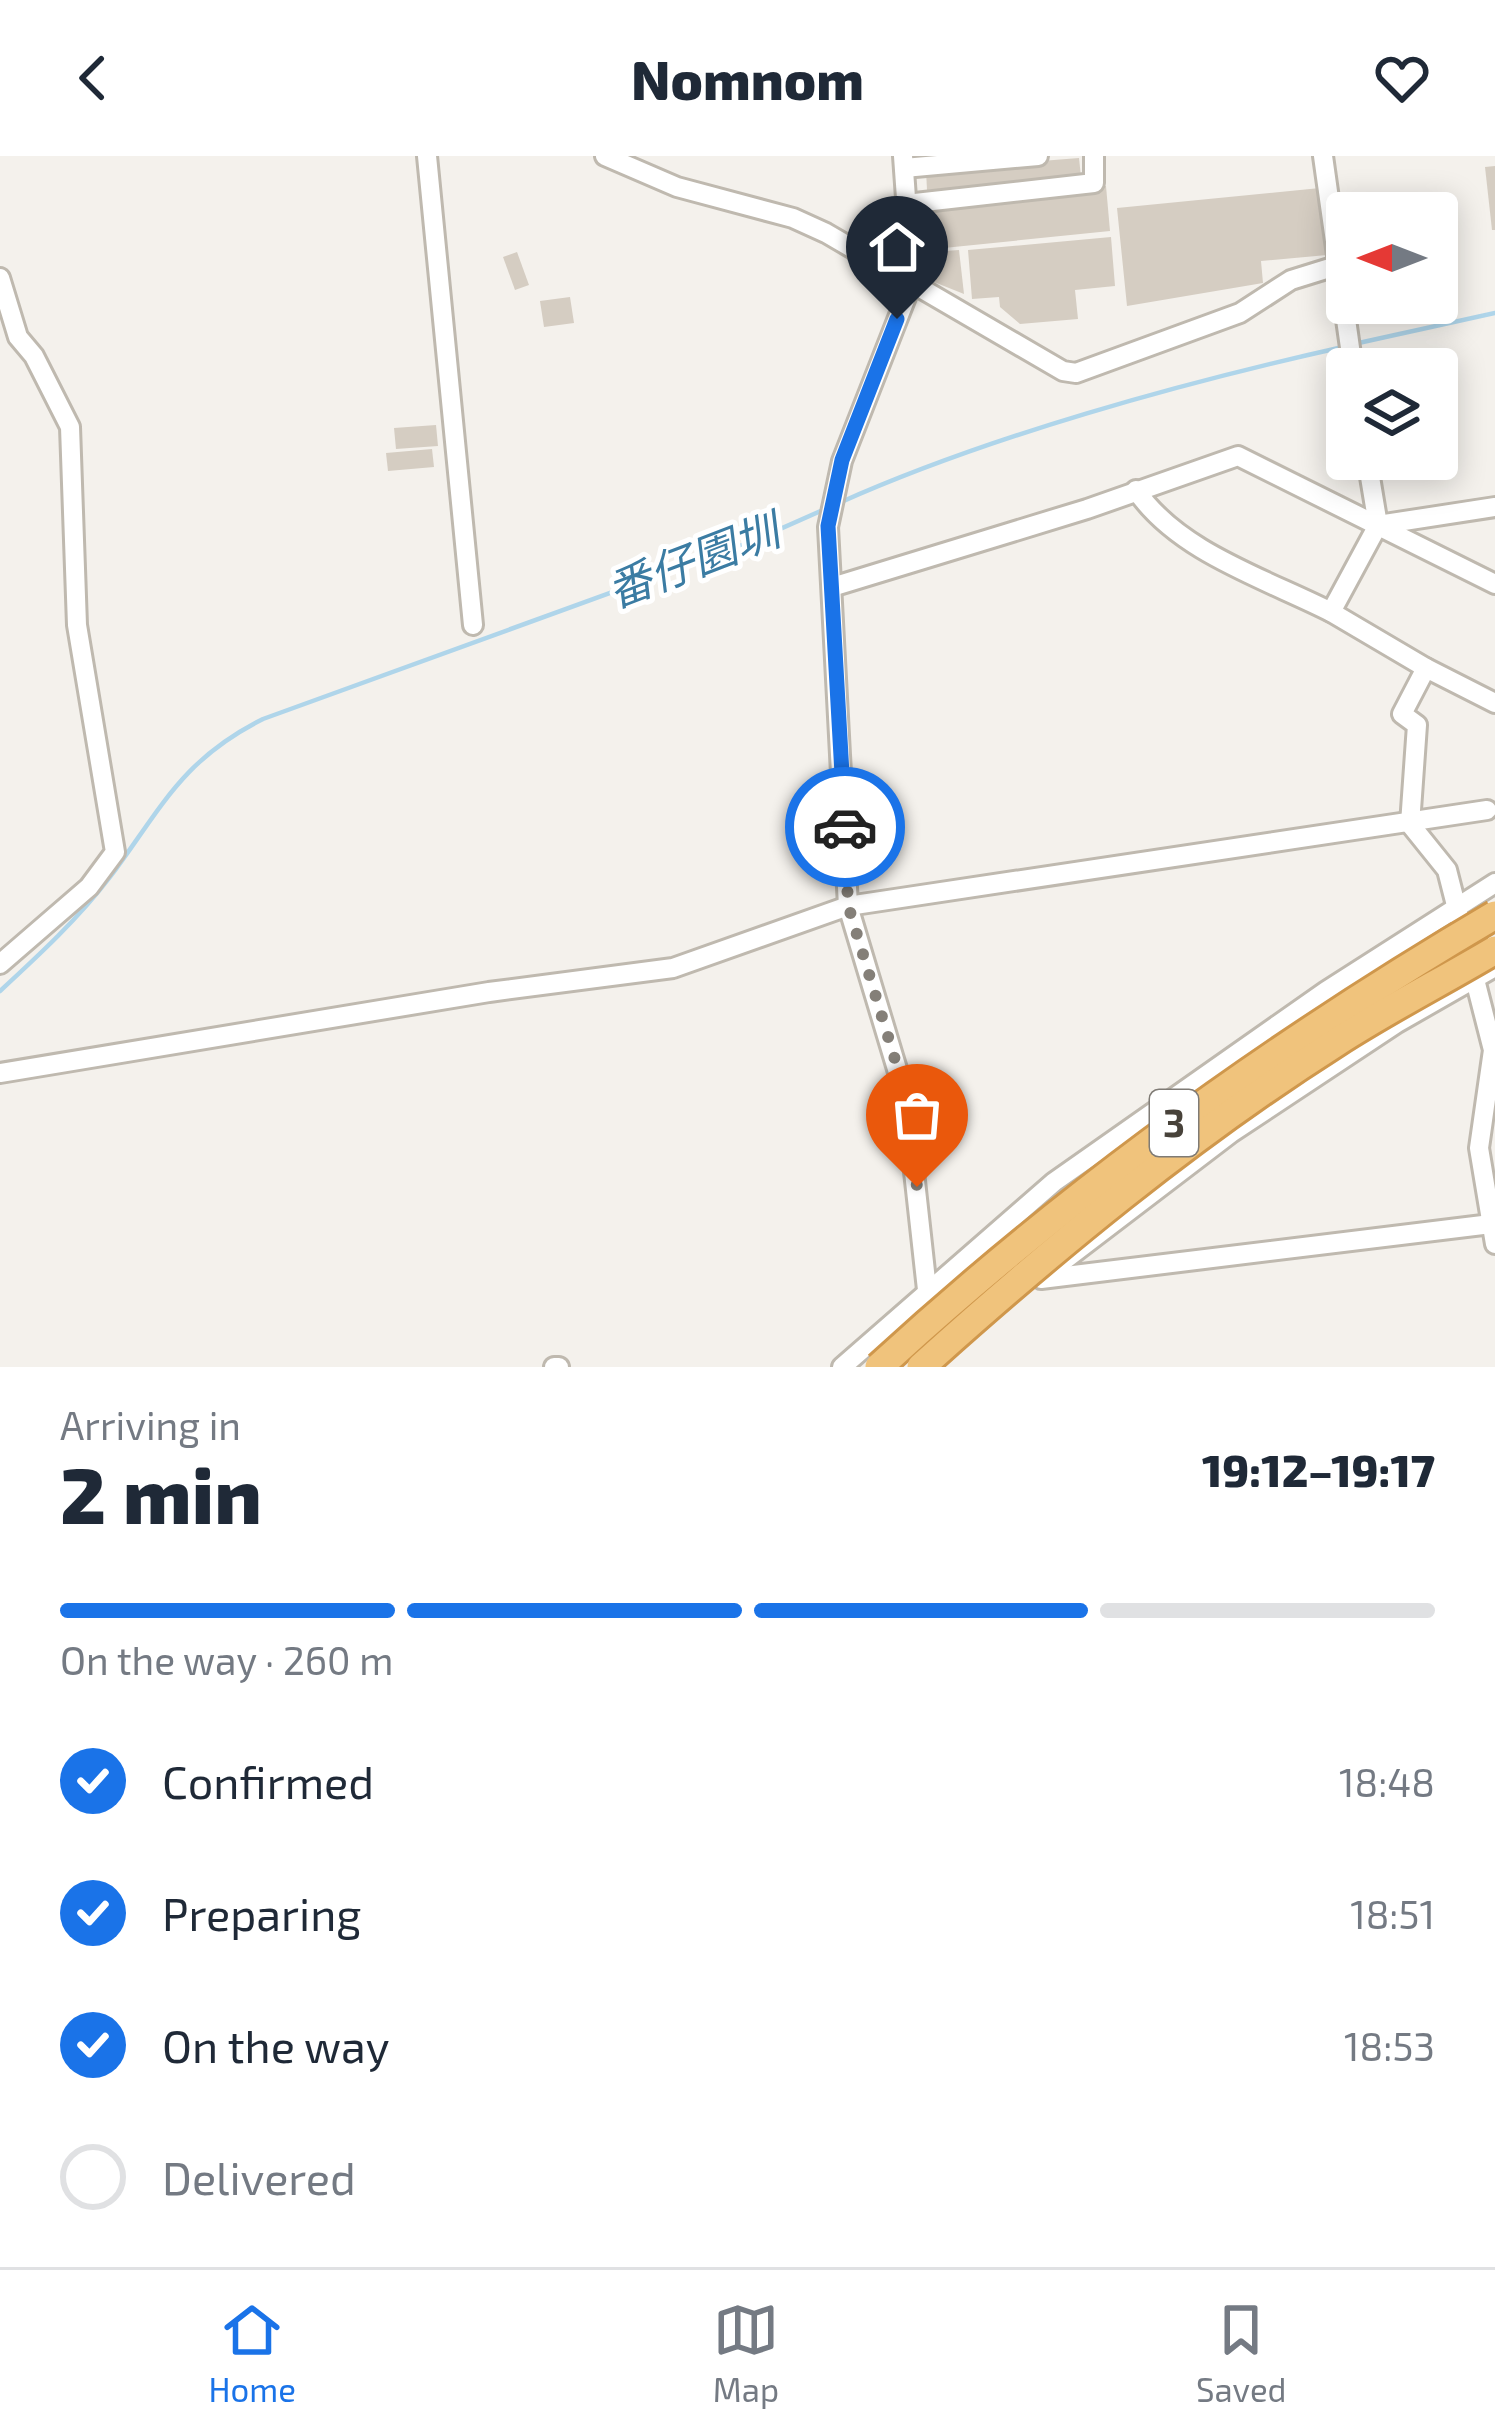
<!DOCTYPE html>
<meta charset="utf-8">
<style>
:root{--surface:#fff;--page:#f2f2f3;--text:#1f2937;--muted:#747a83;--line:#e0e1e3;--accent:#1a73e8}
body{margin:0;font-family:"Exo 2","Noto Sans TC",sans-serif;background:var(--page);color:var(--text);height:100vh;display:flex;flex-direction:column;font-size:45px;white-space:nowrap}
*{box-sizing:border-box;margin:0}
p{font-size:39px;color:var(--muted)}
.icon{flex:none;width:66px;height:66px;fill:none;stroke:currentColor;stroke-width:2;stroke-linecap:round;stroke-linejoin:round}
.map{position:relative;height:1211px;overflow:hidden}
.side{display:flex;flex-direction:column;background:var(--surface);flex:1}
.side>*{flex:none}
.needle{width:78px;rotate:270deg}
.buttons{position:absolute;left:1326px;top:36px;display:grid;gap:24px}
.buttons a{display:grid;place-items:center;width:132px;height:132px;border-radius:12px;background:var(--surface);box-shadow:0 6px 30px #0003;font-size:60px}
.pin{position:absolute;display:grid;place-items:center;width:102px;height:102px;color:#fff;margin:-123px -51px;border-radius:50% 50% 50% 0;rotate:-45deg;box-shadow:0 0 12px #0007}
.pin .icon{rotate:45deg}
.courier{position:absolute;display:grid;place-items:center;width:120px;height:120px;margin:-60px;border:9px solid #1a73e8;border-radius:50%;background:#fff;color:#222;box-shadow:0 3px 15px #0007}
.overview em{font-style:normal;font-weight:800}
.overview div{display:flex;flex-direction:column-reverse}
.overview{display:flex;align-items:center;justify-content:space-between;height:204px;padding:0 60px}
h1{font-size:78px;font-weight:800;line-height:90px}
.bar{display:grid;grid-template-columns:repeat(4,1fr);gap:18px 12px;align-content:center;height:144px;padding:0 60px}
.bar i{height:15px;border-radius:9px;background:var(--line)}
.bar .on{background:var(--accent)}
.bar p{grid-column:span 4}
ol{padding:0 60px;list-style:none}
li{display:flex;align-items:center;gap:36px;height:132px}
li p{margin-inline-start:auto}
li .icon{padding:12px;border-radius:50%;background:var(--accent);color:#fff;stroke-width:4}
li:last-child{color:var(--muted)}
li i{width:66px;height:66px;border:6px solid var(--line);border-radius:50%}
header{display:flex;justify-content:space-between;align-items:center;height:156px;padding:0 60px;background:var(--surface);font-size:54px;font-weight:800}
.menu{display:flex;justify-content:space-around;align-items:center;height:168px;border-top:3px solid var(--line);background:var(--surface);font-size:33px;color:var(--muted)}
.menu a{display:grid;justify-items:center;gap:6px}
.menu .on{color:var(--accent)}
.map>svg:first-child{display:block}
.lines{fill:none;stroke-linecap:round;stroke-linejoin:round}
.stream{stroke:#afd5ea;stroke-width:4.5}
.building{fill:#d5cdc2}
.minor-casing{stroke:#bfb9af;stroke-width:24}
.minor{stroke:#fff;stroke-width:18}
.highway-bridge-casing{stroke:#cf974c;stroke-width:33;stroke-linecap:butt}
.highway-bridge{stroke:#f0c37c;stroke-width:27}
.done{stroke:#847f78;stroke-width:12;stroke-dasharray:0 21.6}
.route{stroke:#1a73e8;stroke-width:15}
.labels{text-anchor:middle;stroke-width:10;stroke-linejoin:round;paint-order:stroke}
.shield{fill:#fff;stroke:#7f7b75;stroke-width:3}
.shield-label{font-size:39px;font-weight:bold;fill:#48423a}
.water-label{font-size:45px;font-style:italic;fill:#3b7ca3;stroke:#fff}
</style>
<header><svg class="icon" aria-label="back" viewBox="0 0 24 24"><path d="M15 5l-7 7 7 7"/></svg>Nomnom<svg class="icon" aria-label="heart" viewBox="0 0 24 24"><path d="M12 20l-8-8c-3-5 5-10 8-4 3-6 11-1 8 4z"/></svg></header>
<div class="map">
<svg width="1495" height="1211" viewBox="0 0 1495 1211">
<rect width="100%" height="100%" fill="#f4f1ec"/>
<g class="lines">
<g class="stream">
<polyline points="1354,188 1495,157"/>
<path d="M839,347C989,280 1182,227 1343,191"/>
<path d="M0,835C38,800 79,762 110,721C161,653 181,604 263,563L753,385L823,354"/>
</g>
</g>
<g class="building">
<polygon points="1079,2 1081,21 927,34 926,14"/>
<polygon points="1495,10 1495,74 1492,74 1485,11"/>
<polygon points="1106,30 1110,75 934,93 929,48"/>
<polygon points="1320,32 1327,99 1261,105 1263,127 1127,150 1117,52"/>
<polygon points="1111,81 1115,130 1075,134 1078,163 1020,168 1000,151 999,141 972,143 968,94"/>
<polygon points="959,94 964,138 934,126 931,96"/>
<polygon points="517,96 529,129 515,134 503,101"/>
<polygon points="570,141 574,167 544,171 540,145"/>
<polygon points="436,269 438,290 396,293 394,272"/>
<polygon points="432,293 434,311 388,315 386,297"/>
</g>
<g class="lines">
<g class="minor-casing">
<g id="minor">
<polyline points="427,0 473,469"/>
<polyline points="605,0 677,31 793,62 826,77 1063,215 1076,217 1240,157 1291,124 1336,110"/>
<polyline points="903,0 912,126 842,305 828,371 848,750 906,943 931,1170"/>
<polyline points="1323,0 1353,213"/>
<polyline points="904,12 1038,0"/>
<polyline points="906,48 1094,27 1094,0"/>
<polyline points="0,122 18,181 34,200 70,271 77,469 115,696 89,731 0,808"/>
<polyline points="1367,303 1378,369 1331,456 1426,512 1402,558 1417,569 1410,668 1447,714 1493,894 1479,992 1495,1088"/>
<path d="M1136,334C1178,396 1266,423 1331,456"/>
<polyline points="1378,369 1495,351"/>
<polyline points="832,431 1087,353 1238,300 1495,428"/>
<polyline points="1426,512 1495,547"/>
<polyline points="0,917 489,836 673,812 848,750 1487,654"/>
<polyline points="1058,1109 1231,977 1397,867 1495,811"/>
<polyline points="1041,1123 1491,1068"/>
<polyline points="554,1211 559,1211"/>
<polyline points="842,1211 1054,1026 1326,835 1495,727"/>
</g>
</g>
<use href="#minor" class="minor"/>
<g class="highway-bridge-casing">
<g id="highway-bridge">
<path d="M879,1211C1068,1037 1274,889 1495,759"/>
<path d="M921,1211C1051,1094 1189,980 1337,886C1388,853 1443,825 1495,794"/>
</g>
</g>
<use href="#highway-bridge" class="highway-bridge"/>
</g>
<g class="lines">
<polyline class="done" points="845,671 848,749 907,943 917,1031"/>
<polyline class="route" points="845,671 828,370 842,304 897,163"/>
</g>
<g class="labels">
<rect class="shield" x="1150" y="934" width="48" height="66" rx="9"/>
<g class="shield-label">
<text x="1174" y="981">3</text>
</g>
<g class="water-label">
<text transform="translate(693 405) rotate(-21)" y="16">番仔園圳</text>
</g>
</g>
</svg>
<div class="buttons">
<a><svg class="needle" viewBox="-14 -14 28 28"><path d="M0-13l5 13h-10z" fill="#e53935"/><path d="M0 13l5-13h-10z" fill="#747a83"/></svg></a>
<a><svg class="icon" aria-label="layers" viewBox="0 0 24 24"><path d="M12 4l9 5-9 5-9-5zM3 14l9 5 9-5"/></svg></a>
</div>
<div class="pin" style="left:917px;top:1031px;background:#ea580c"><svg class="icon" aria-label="bag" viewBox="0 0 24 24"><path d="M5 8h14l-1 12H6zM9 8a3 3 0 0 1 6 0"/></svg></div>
<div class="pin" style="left:897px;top:163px;background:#1f2937"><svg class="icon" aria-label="home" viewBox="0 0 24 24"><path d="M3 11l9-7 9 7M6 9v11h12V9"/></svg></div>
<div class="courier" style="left:845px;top:671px"><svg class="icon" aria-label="car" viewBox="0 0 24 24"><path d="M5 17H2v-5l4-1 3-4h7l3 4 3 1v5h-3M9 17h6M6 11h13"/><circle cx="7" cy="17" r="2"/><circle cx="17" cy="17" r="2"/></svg></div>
</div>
<section class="side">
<div class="overview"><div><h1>2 min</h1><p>Arriving in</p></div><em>19:12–19:17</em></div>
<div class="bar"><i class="on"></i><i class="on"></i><i class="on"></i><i></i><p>On the way · 260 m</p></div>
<ol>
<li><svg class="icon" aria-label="check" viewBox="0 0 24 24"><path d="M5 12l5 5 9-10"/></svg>Confirmed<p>18:48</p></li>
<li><svg class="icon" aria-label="check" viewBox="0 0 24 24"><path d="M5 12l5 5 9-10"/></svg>Preparing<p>18:51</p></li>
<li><svg class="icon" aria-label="check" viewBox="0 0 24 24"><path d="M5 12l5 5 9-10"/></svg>On the way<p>18:53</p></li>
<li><i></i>Delivered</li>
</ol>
</section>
<nav class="menu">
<a class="on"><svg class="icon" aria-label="home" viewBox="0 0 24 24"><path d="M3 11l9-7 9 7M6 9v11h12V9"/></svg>Home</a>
<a><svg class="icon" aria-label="map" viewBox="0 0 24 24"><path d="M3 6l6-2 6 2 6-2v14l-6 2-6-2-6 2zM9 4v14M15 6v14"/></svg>Map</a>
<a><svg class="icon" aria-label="saved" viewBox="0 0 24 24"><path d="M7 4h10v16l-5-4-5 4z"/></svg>Saved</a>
</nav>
